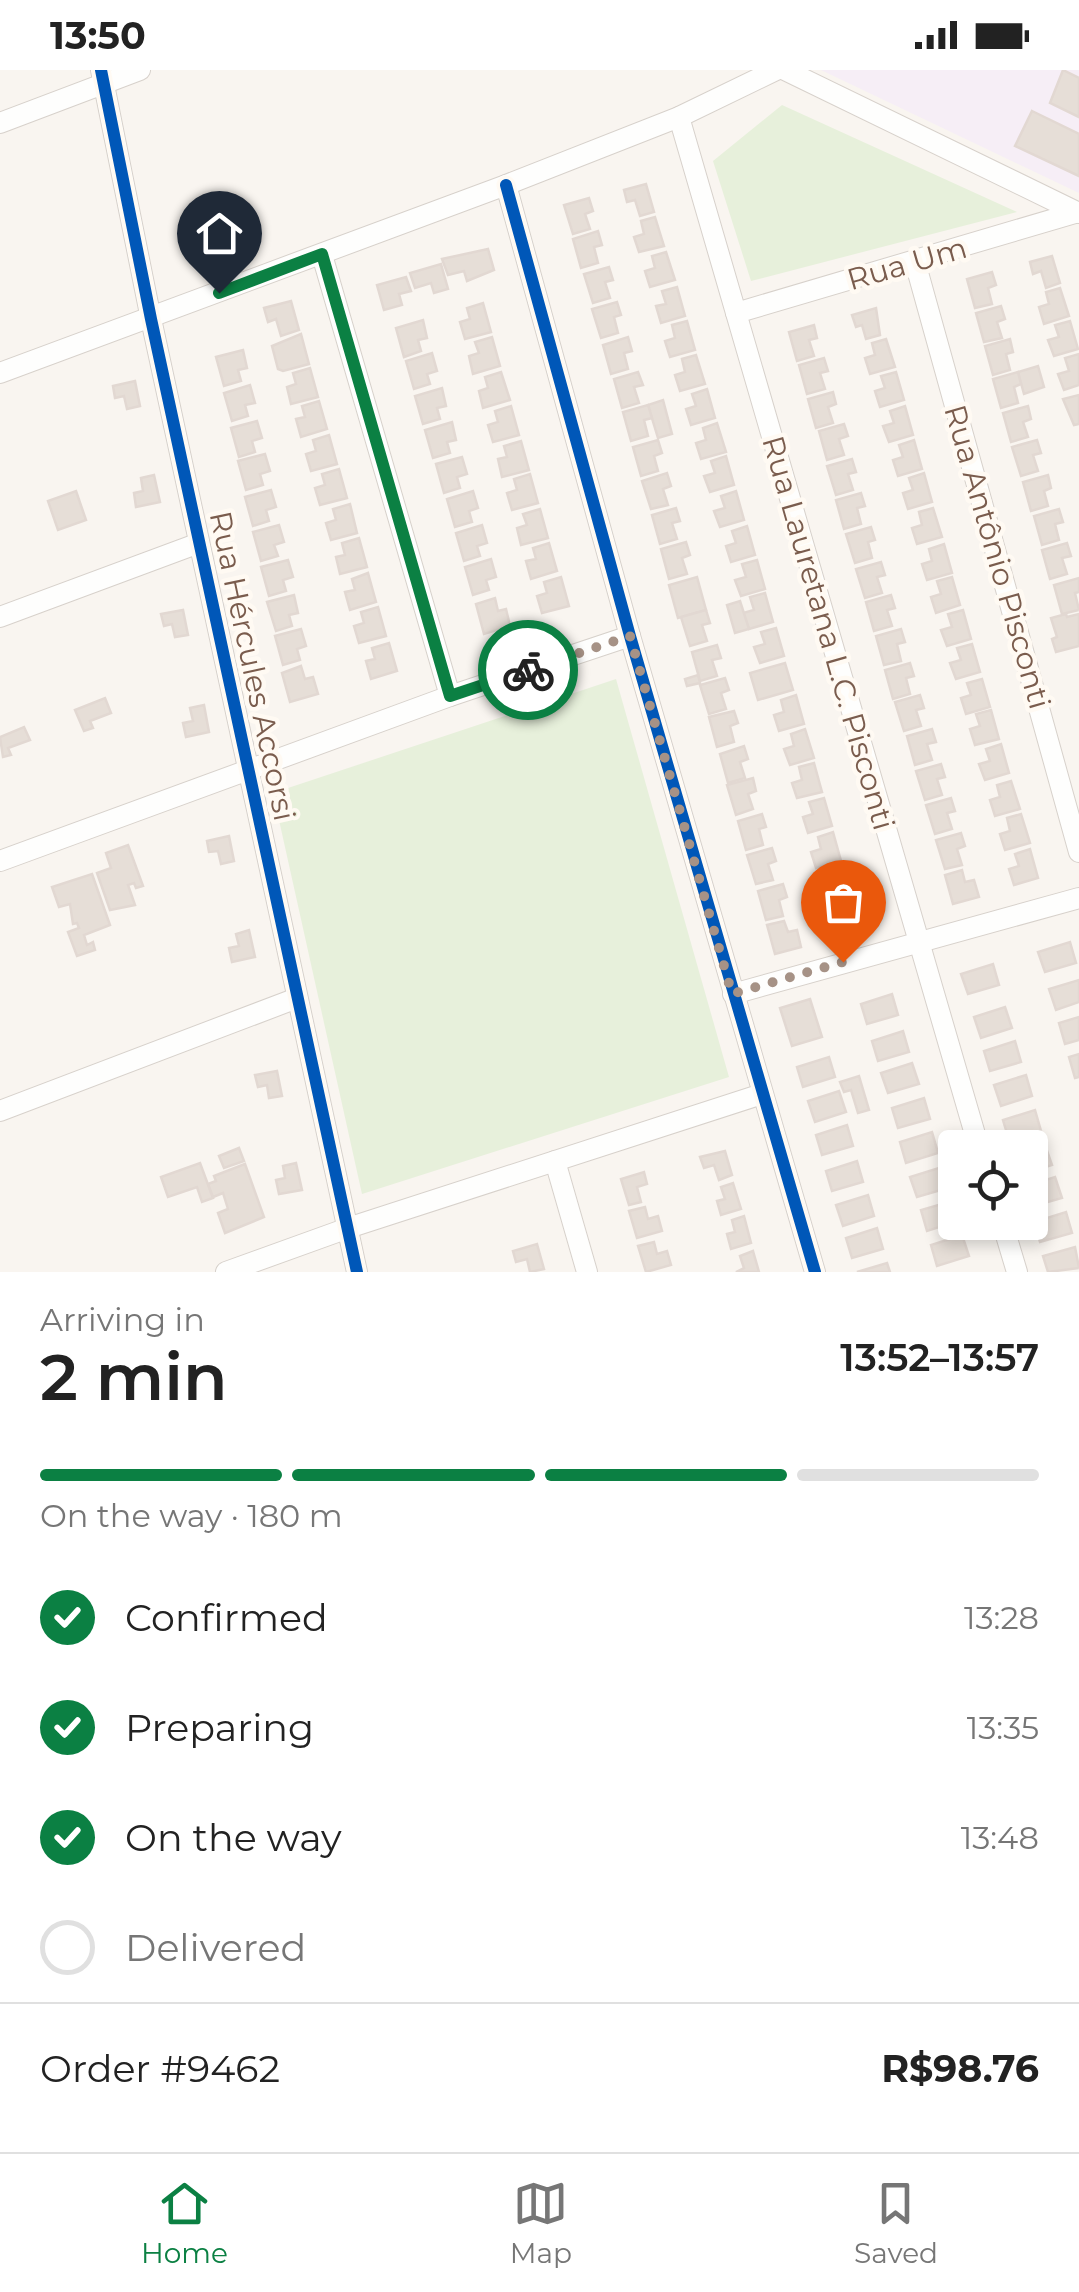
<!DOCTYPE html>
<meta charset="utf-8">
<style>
:root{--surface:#fff;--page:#f6f6f6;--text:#222;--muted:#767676;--line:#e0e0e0;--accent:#0b8043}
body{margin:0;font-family:Montserrat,sans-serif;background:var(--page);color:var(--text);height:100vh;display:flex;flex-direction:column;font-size:38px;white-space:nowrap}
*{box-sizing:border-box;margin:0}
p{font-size:32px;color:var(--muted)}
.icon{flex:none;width:55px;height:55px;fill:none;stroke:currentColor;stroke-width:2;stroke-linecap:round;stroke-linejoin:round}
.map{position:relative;height:1202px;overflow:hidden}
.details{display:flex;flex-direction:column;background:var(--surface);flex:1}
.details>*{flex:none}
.controls{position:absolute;left:938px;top:1060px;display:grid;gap:20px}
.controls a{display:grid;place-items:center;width:110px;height:110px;border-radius:10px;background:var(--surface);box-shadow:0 5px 15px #0003;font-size:50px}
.pin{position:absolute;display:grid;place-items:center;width:85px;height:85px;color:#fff;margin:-102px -42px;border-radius:50% 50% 50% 0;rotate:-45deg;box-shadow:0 0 10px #0007}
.pin .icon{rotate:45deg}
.courier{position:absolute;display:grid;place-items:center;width:100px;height:100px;margin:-50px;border:8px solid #0b8043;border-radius:50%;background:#fff;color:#222;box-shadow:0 2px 12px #0007}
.overview em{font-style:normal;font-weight:600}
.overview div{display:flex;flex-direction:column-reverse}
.overview{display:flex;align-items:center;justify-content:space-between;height:170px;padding:0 40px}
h1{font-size:65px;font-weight:600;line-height:75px}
.bar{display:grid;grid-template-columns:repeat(4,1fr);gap:15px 10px;align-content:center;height:120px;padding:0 40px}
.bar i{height:12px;border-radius:8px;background:var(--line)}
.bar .current{background:var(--accent)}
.bar p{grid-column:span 4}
.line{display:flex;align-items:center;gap:25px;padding:0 40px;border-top:2px solid var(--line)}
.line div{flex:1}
ol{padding:0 40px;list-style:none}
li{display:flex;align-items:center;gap:30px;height:110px}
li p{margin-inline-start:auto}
li .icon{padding:10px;border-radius:50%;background:var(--accent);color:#fff;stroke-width:4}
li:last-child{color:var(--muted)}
li i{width:55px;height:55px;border:5px solid var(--line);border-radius:50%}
.status{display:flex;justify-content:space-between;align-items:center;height:70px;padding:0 50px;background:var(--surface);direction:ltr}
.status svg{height:28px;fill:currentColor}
.dock{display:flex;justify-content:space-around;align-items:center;height:140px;border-top:2px solid var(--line);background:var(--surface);font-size:28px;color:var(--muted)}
.dock a{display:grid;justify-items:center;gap:5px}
.dock .current{color:var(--accent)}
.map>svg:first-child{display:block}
.education{fill:#f6eef6}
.green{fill:#e7f0db}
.building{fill:#e6ded7;stroke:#e2d8d2;stroke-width:2.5}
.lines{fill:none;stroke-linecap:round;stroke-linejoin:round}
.street-casing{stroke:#d7d1cb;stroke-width:22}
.street{stroke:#fefefd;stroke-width:20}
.cycleway-casing{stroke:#fffaf3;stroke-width:19}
.cycleway{stroke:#0057b8;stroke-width:12}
.done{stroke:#a69286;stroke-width:10;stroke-dasharray:0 18}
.route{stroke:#0b8043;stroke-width:12}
.labels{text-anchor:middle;stroke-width:9;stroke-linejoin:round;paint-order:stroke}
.street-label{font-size:30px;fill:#7a5c4d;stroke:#fffaf3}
</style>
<div class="status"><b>13:50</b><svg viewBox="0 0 49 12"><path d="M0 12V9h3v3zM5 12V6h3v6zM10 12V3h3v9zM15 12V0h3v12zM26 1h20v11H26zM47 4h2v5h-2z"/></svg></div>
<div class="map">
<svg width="1079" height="1202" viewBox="0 0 1079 1202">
<rect width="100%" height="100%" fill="#f9f5f0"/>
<polygon class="education" points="821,0 1079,0 1079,123"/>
<g class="green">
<polygon points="782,35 1017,142 751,211 713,91"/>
<polygon points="616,609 729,1007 362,1124 273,723"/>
</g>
<g class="building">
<polygon points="1063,0 1079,8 1079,47 1050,33"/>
<polygon points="1032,41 1079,64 1079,106 1015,76"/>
<polygon points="646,114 654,142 640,146 635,130 627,132 624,120"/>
<polygon points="589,128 593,141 585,144 590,159 573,164 564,135"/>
<polygon points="655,147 664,176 639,182 634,167 644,164 641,151"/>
<polygon points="598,161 602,175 594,177 598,193 581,198 573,169"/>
<polygon points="488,179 494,200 467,211 464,201 448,205 442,189"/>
<polygon points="666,182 675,210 650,217 645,201 655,198 652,186"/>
<polygon points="1052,186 1060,213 1046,218 1041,201 1033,204 1030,192"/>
<polygon points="441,194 448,219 434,223 431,213 415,218 410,203"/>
<polygon points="609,197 613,210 605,212 610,228 593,233 584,204"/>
<polygon points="992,202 996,215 988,218 992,234 975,238 967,209"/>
<polygon points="406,207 411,221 399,224 402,235 384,240 377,215"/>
<polygon points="677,217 685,246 661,253 656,236 666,234 662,221"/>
<polygon points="1060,218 1069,246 1044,254 1039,237 1049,234 1046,222"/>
<polygon points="291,231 299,260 281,266 276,249 268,252 264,238"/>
<polygon points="617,232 621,245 614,247 618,263 601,268 592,239"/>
<polygon points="483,233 491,262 465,269 460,252 470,249 467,238"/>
<polygon points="1001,236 1005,249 997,252 1002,268 984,272 976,243"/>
<polygon points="876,238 880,265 866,269 862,255 856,257 852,245"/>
<polygon points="423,250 427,268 418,270 421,281 404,287 396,258"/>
<polygon points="687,251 695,280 670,287 665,271 675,268 672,255"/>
<polygon points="1070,251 1078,279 1054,286 1048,270 1059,267 1055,255"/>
<polygon points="814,255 817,268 809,270 814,286 797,291 789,262"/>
<polygon points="301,264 309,294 283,301 278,299 272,276"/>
<polygon points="492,267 500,296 473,304 469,286 479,283 475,272"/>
<polygon points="628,267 632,281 624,283 628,299 611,304 603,275"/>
<polygon points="886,269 895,297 870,304 865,288 875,285 872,273"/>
<polygon points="1010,269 1013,282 1006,284 1010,300 993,305 985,276"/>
<polygon points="243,280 247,298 238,300 241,311 224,316 216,287"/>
<polygon points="432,283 437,301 427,304 430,314 414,319 406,291"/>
<polygon points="1079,284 1079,315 1064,320 1058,304 1069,301 1065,288"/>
<polygon points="696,285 705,314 680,321 675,305 685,302 682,289"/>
<polygon points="824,288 828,301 820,303 825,319 807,324 799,295"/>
<polygon points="1038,296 1044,317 1024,324 1018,302"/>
<polygon points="310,298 318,327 291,334 287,317 296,314 293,303"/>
<polygon points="501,302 510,330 483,338 479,321 488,318 485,307"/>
<polygon points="638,302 643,315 634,317 639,333 622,338 614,309"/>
<polygon points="896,302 904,330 880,337 875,321 885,318 881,306"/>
<polygon points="1018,302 1021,314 1014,317 1018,333 1001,338 993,309"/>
<polygon points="135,311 140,336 127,339 124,326 115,328 113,316"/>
<polygon points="250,315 255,333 245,335 248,346 232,351 224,323"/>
<polygon points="442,318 446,336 437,338 440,349 423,354 415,326"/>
<polygon points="707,319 715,348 691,355 686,339 696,336 692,324"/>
<polygon points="833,322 836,334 828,337 833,353 816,358 808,329"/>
<polygon points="1079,325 1079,354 1074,355 1063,329"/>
<polygon points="663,330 672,364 658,368 648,335"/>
<polygon points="319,331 327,359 301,367 296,349 305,347 302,336"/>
<polygon points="648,335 652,348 644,350 648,366 631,371 623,342"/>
<polygon points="511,336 519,365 493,372 488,355 498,352 495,341"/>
<polygon points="905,336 913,365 889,372 883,356 894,353 890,341"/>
<polygon points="1028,336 1031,349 1023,352 1028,367 1011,372 1003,343"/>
<polygon points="257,351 262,368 252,371 255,382 239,387 231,358"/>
<polygon points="452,352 456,370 447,372 450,383 433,388 425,360"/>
<polygon points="717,353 726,382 701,389 696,373 706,370 703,358"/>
<polygon points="844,354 848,366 839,369 844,385 827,390 819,361"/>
<polygon points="329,365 337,394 311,401 306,384 316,381 313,370"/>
<polygon points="658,370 662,383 654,386 658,401 641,406 633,377"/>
<polygon points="914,370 922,399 898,406 893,390 903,387 899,375"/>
<polygon points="1037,370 1041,383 1033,385 1038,401 1021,406 1012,377"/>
<polygon points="521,371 529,400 502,407 498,389 507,387 504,376"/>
<polygon points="265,384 270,401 260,404 263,415 246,420 238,391"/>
<polygon points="726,386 734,415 710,422 704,406 715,403 711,391"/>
<polygon points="462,387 467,404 457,407 460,418 444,423 436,394"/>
<polygon points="852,389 856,402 848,404 853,420 836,425 827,396"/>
<polygon points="339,399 347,428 320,435 315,418 325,415 322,404"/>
<polygon points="667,403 671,416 663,419 668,435 651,439 642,411"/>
<polygon points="924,403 932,432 908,439 903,423 913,420 909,408"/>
<polygon points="530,404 538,433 512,440 507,423 517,420 514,409"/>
<polygon points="154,405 160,432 136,437 134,423 143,421 141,408"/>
<polygon points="1048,405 1051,418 1044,421 1048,436 1031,441 1023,412"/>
<polygon points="271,420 276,437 266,440 269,451 253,456 245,427"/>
<polygon points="76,421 86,450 58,460 48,431"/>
<polygon points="473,421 478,438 469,441 472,452 455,457 447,429"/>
<polygon points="736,421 744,450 720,457 714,441 725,438 721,426"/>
<polygon points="861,423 865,436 857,438 861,454 844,459 836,430"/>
<polygon points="350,434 357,463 331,470 326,453 336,450 333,439"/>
<polygon points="676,438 680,451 672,453 677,469 660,474 652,445"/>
<polygon points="933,438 942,467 917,474 912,458 922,455 919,442"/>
<polygon points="540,439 548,468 521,475 517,458 527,455 523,444"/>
<polygon points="1059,439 1063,452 1055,454 1059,470 1042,475 1034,446"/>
<polygon points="279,455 284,472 274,475 278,486 261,491 253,462"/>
<polygon points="482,455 487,473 477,476 480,486 464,491 456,463"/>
<polygon points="747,456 755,485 731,492 726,476 736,473 732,461"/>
<polygon points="871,457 875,470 868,472 872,488 855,493 846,464"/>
<polygon points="359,468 367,497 340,504 336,487 345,485 342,473"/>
<polygon points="686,472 690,485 682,488 687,504 669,509 661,479"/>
<polygon points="549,473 557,501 531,509 526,491 536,489 533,478"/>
<polygon points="1067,473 1071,486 1062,488 1067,504 1050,509 1042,480"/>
<polygon points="944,474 952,503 927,510 922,494 932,491 929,479"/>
<polygon points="491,489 496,507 486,510 489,520 473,525 465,497"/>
<polygon points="288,490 293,507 283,510 286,521 269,526 261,497"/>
<polygon points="757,490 765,519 741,526 735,510 746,507 742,494"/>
<polygon points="881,492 885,505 877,507 882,523 865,528 856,499"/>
<polygon points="368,503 376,532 350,540 345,522 355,520 352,509"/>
<polygon points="561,507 569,536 542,543 537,526 547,523 544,512"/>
<polygon points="697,507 706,540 678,548 669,515"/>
<polygon points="952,507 960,535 936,543 931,527 941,524 937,511"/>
<polygon points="1079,508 1079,522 1075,523 1079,540 1062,544 1054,515"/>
<polygon points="765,523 773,552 749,559 743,543 754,540 750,527"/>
<polygon points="294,525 298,543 289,545 292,556 276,561 267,532"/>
<polygon points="891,525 895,538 887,540 892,556 874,561 866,532"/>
<polygon points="495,528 498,541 506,539 510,556 484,564 476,534"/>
<polygon points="740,531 749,559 735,563 727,535"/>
<polygon points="378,537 386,566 359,573 354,556 364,553 361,542"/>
<polygon points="183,540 188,565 175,567 172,554 164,556 161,544"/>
<polygon points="706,540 710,553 702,555 707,571 690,576 681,547"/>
<polygon points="963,540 971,569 947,576 941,560 952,557 948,544"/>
<polygon points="1066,544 1067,547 1079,544 1079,576 1056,582 1052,569 1057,567 1051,548"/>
<polygon points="776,558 784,586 760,593 754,577 765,574 761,562"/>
<polygon points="301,559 306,576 297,579 300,590 283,595 275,566"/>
<polygon points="901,559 905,572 897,574 901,591 884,595 876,566"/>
<polygon points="389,573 397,601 371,609 366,591 375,589 372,578"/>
<polygon points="972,574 980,602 956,609 950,593 961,590 957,578"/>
<polygon points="717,575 721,588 712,590 717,606 700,611 692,582"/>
<polygon points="785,593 793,620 758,630 750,603"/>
<polygon points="910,593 914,606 906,608 910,624 893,629 885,600"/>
<polygon points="301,596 305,609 313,607 318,624 290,632 282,603"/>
<polygon points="698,605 700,613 687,616 685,609"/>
<polygon points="725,608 729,620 721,623 726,639 709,644 700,615"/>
<polygon points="982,609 990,637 966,644 961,628 971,625 967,613"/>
<polygon points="796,625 804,654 779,661 774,645 784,642 781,630"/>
<polygon points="920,625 924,638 916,640 921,656 904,661 895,632"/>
<polygon points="105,628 111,643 90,651 93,658 84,661 75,640"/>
<polygon points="204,635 209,662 186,667 183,653 193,651 190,638"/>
<polygon points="991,640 999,669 975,675 970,659 980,656 976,644"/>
<polygon points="734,641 738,653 730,656 734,672 717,677 709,647"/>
<polygon points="24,657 30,670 8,678 11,685 3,687 0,667"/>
<polygon points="805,659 814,688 790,695 784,679 794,676 791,664"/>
<polygon points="932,659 936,672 927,674 932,690 915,695 907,666"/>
<polygon points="1001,674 1009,703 985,710 979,694 990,691 986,679"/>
<polygon points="744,676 748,689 740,692 745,708 728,713 720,684"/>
<polygon points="814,693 822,722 797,728 792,713 802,710 799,697"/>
<polygon points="941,694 945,707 937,709 942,725 925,730 916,701"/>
<polygon points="753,708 756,721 748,724 753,739 736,745 727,715"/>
<polygon points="1011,711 1020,739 995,746 990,730 1000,727 997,715"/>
<polygon points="824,728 832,756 808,763 803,747 813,744 809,732"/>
<polygon points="951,728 955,741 947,743 952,759 935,764 926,735"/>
<polygon points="762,744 766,757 759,759 763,775 746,780 738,751"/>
<polygon points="1021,744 1030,773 1005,780 1000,764 1010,761 1007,748"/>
<polygon points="833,762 841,791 816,798 811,782 821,779 818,767"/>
<polygon points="961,763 965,776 957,779 962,795 945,799 936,770"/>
<polygon points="229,766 234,791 221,794 218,781 209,782 207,771"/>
<polygon points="128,775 143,816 136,818 134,813 128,815 135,835 110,840 97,803 111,798 106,783"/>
<polygon points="772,778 776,791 768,794 773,810 756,814 747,785"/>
<polygon points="1030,779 1038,808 1014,815 1009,799 1019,796 1015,784"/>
<polygon points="843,797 851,825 827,832 821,817 832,813 828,801"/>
<polygon points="962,800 965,812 974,810 979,827 953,834 945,805"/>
<polygon points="92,804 110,855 84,865 87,875 93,872 95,880 77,886 68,862 79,858 77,853 73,854 70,834 59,837 52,817"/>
<polygon points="783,814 787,827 779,830 783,846 766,850 758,821"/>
<polygon points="853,831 861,859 837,867 831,850 842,847 838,835"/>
<polygon points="784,851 788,862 797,860 801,877 775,884 767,855"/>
<polygon points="249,860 255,887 232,892 229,878 239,876 236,864"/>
<polygon points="1070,872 1076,893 1045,902 1038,882"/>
<polygon points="993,894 999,915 968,924 961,904"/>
<polygon points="1079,910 1079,932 1056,940 1049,919"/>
<polygon points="892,924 898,945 867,954 861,934"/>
<polygon points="810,929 822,967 792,976 780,938"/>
<polygon points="1005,937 1012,958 981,968 974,947"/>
<polygon points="1079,947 1079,970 1065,974 1059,953"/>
<polygon points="903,961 909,982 878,991 872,971"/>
<polygon points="1015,971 1021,992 990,1001 984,981"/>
<polygon points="1079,984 1079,1007 1075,1008 1069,987"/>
<polygon points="829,987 835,1007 803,1017 797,997"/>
<polygon points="912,993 919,1014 888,1023 881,1003"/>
<polygon points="277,1001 282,1026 269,1028 267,1015 258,1017 255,1005"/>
<polygon points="1026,1005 1032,1026 1001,1036 994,1015"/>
<polygon points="859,1006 869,1040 858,1043 851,1020 844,1022 840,1012"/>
<polygon points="839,1021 846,1042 815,1052 808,1031"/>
<polygon points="924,1028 930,1049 898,1058 892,1038"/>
<polygon points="1035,1040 1041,1061 1009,1070 1003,1050"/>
<polygon points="847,1055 853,1076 822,1085 816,1065"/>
<polygon points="932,1062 938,1083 906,1093 900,1072"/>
<polygon points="1045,1075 1052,1095 1030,1102 1030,1079"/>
<polygon points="239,1078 244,1091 224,1098 219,1086"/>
<polygon points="725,1081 732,1105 719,1110 714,1095 704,1098 700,1087"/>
<polygon points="857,1091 863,1112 832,1121 826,1101"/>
<polygon points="200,1093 213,1128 202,1132 197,1117 168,1127 161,1107"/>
<polygon points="296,1093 302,1120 279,1124 276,1110 285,1108 283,1096"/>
<polygon points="245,1094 264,1147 225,1163 218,1143 228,1139 223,1123 213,1127 208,1114 216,1111 214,1106"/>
<polygon points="942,1097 948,1118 917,1127 910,1107"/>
<polygon points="644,1102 647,1114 637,1117 641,1132 629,1135 621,1109"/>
<polygon points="1055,1107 1062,1128 1030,1137 1030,1115"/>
<polygon points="733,1113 741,1139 721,1145 717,1131 725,1129 721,1117"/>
<polygon points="868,1125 874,1146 843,1156 836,1135"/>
<polygon points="952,1131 955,1152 927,1161 921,1140"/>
<polygon points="645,1137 648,1149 658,1146 662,1161 637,1168 629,1141"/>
<polygon points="1066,1142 1072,1163 1040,1172 1034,1152"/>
<polygon points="744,1146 751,1173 731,1179 727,1164 735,1162 732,1150"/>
<polygon points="877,1158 883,1179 852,1188 846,1168"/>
<polygon points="962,1165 969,1186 937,1196 931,1175"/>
<polygon points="654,1172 657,1184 667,1181 671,1195 646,1202 638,1176"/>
<polygon points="537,1174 544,1199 530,1202 527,1189 516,1192 513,1181"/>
<polygon points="1075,1177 1079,1198 1048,1202 1043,1186"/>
<polygon points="753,1181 759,1202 736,1202 744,1198 740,1186"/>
<polygon points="887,1193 890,1202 857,1202"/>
</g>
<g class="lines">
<g class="street-casing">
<g id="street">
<polyline points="101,0 151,249 357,1202"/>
<polyline points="785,0 1079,143"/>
<polyline points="679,47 979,1078"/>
<polyline points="0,53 140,0"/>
<polyline points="506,115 630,566 815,1202"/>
<polyline points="322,185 450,626"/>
<polyline points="915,192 1079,782"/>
<polyline points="736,243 1078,142"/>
<polyline points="0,303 506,115 679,47 776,0"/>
<polyline points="0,547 199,473"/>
<polyline points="0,791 450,626 630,566"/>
<polyline points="733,924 1079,828"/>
<polyline points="0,1041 297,928"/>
<polyline points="555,1091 587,1202"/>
<polyline points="1002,1152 1017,1202"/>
<polyline points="226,1202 348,1158 762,1024"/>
</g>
</g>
<use href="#street" class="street"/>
<g class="cycleway-casing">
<g id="cycleway">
<polyline points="101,0 151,249 357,1202"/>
<polyline points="506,115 630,566 815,1202"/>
</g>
</g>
<use href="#cycleway" class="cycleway"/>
</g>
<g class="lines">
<polyline class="done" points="528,600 630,566 732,924 843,892"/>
<polyline class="route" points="219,223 322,184 450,626 528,600"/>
</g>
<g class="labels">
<g class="street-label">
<text transform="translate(907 194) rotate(-16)" y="10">Rua Um</text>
<text transform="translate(997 487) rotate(74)" y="10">Rua Antônio Pisconti</text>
<text transform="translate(828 563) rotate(74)" y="10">Rua Lauretana L.C. Pisconti</text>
<text transform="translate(252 596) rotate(78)" y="10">Rua Hércules Accorsi</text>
</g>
</g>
</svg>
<div class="controls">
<a><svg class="icon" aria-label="locate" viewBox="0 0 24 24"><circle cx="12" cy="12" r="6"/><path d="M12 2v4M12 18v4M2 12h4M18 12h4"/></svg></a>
</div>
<div class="pin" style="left:843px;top:892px;background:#ea580c"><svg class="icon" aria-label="bag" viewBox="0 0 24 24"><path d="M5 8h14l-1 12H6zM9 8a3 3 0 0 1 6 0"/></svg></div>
<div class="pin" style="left:219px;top:223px;background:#1f2937"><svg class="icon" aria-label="home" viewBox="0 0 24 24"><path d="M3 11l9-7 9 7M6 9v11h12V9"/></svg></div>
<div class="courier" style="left:528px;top:600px"><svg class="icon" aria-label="bike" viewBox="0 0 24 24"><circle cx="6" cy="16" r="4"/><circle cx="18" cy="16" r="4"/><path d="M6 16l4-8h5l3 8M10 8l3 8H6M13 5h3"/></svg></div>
</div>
<section class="details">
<div class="overview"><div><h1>2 min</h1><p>Arriving in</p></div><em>13:52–13:57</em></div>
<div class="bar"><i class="current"></i><i class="current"></i><i class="current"></i><i></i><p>On the way · 180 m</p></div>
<ol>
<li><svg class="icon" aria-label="check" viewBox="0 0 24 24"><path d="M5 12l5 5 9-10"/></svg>Confirmed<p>13:28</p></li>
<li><svg class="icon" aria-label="check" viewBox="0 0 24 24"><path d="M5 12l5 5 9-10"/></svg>Preparing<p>13:35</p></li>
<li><svg class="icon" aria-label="check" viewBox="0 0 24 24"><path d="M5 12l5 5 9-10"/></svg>On the way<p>13:48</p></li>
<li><i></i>Delivered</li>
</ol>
<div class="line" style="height:130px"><div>Order #9462</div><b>R$98.76</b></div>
</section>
<nav class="dock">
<a class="current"><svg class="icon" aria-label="home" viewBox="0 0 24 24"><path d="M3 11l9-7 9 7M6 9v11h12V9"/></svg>Home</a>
<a><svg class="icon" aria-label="map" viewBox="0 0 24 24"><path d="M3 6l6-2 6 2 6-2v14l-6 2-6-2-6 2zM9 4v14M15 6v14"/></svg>Map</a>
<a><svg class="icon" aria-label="saved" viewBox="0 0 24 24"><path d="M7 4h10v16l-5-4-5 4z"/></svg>Saved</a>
</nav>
